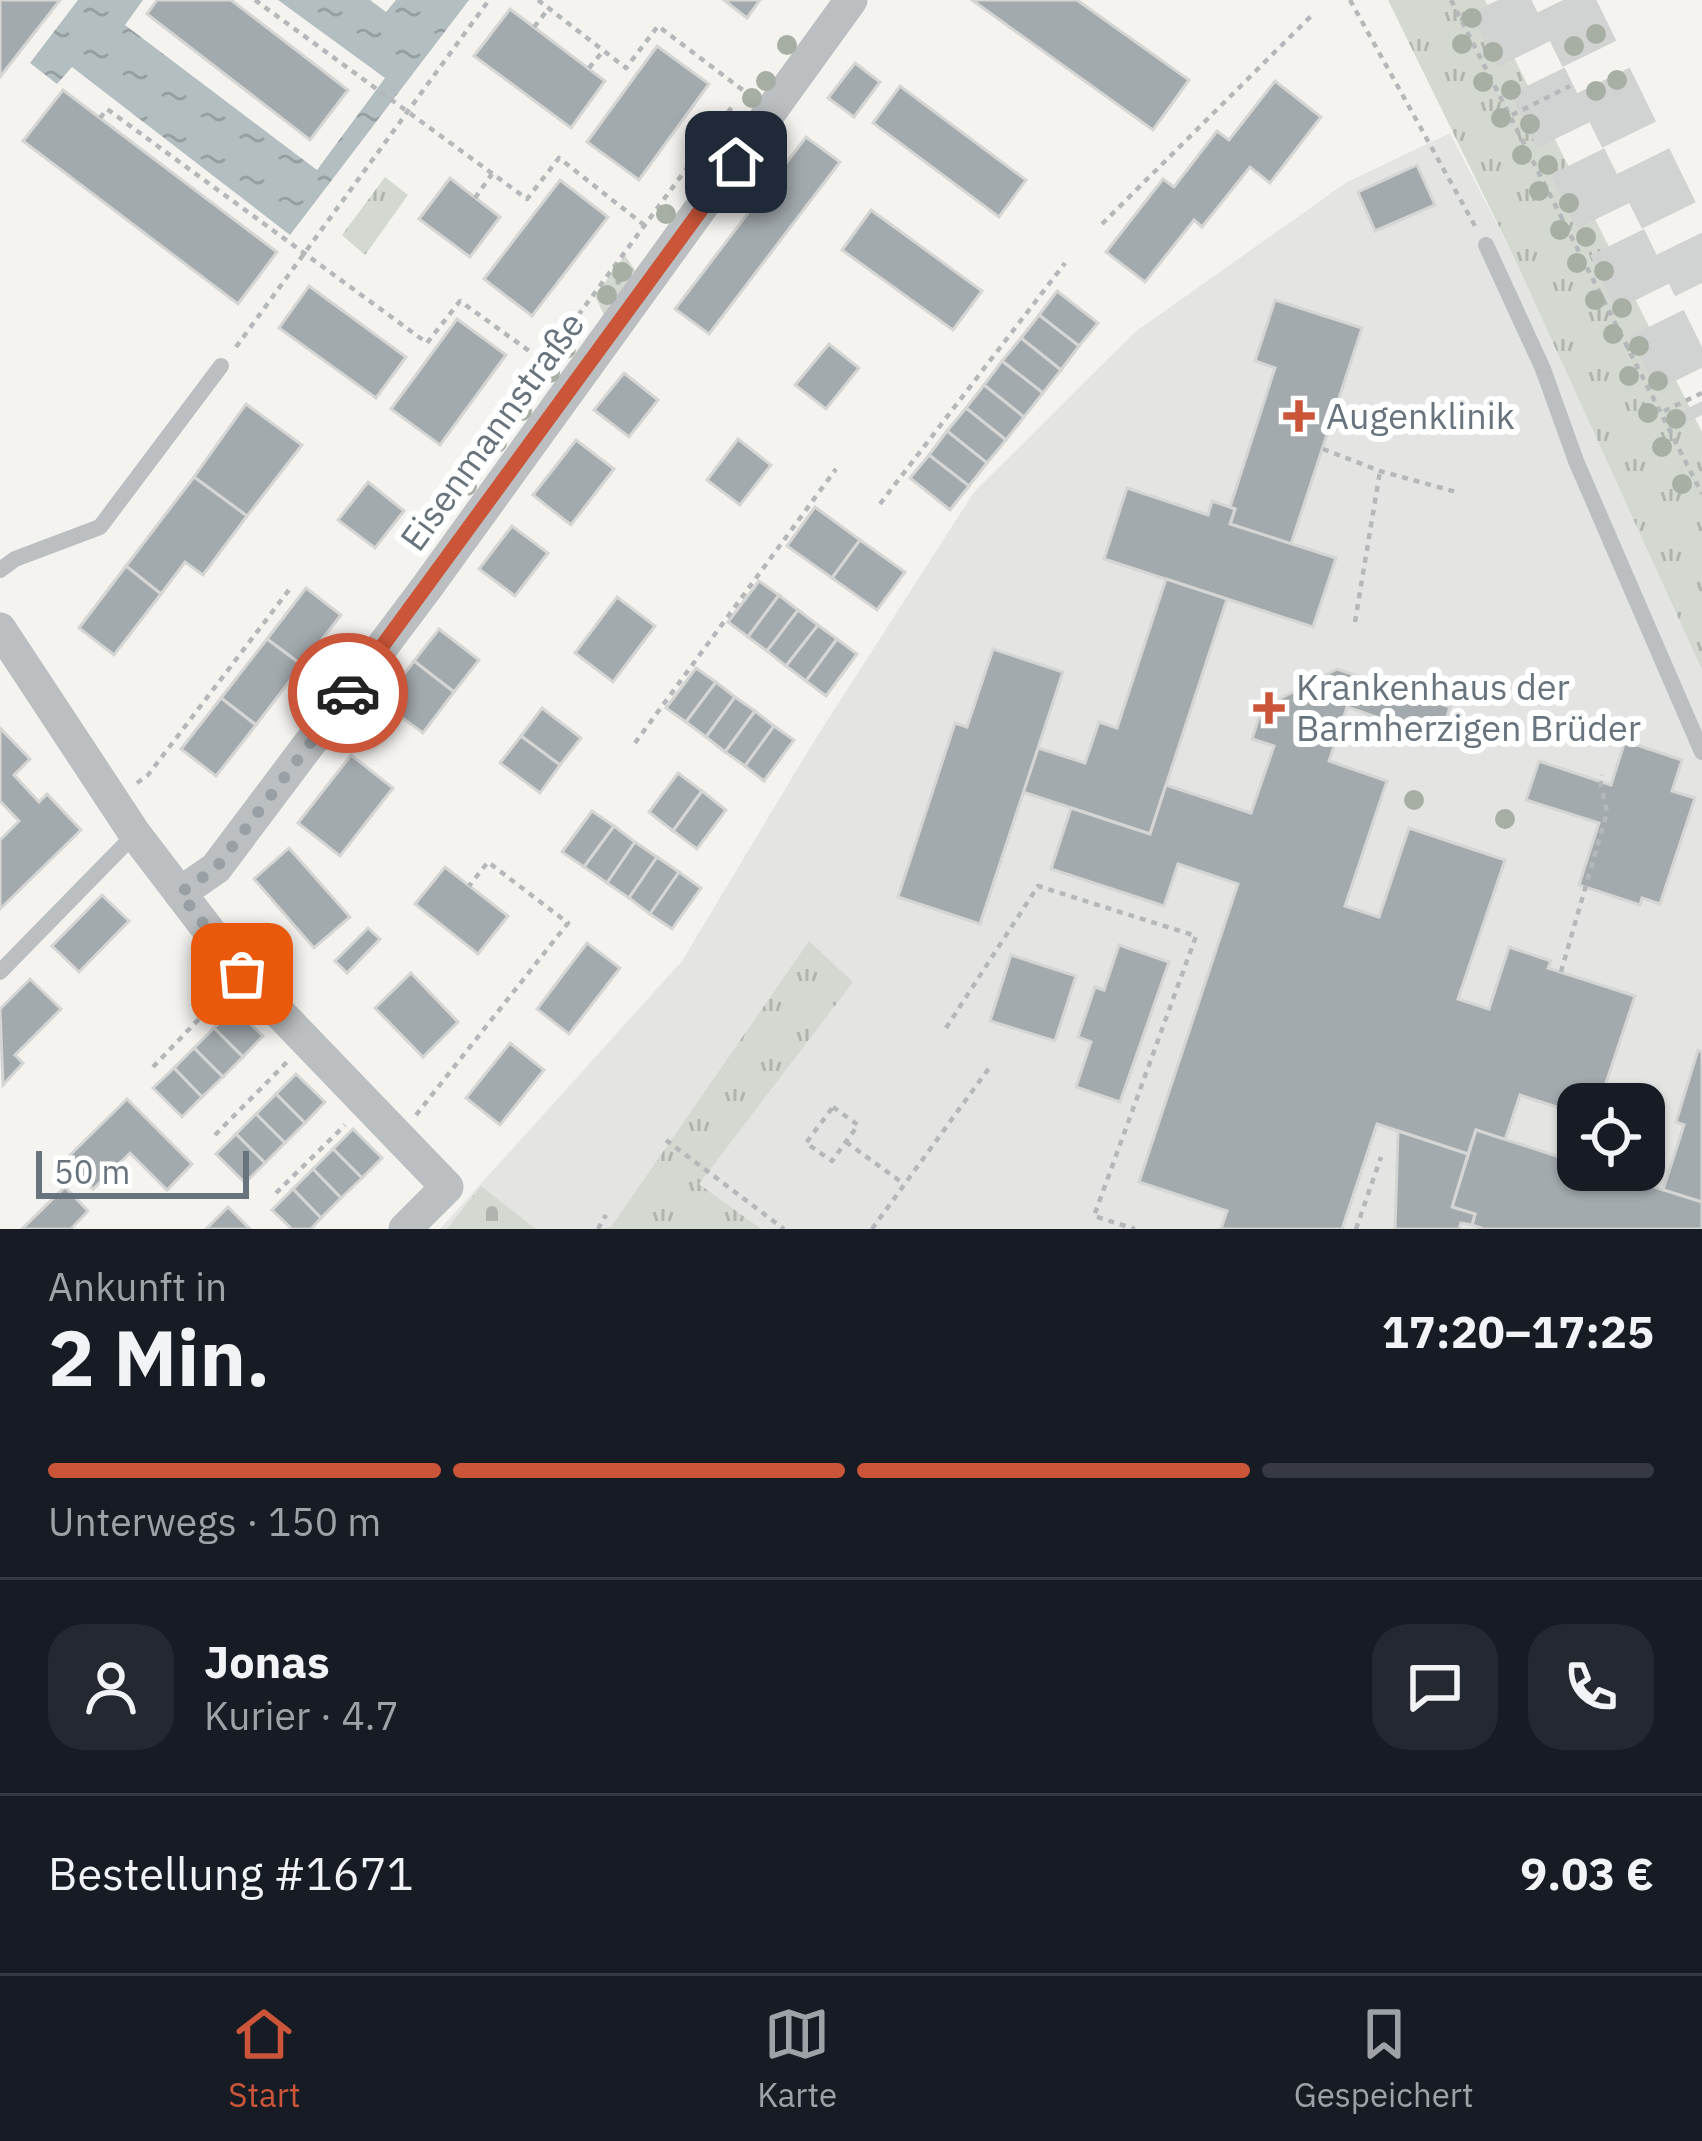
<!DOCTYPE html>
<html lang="de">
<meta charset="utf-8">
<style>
:root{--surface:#171b24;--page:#242831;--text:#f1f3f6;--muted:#9ea1a6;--line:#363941;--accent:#cb5539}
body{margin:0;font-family:"IBM Plex Sans",sans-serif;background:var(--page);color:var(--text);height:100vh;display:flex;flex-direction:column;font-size:45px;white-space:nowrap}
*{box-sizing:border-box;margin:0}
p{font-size:39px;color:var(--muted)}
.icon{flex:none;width:66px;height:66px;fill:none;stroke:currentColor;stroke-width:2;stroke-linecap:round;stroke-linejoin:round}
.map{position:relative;height:1229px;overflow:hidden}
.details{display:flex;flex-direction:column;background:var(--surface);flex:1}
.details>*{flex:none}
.controls{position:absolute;left:1557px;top:1083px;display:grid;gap:24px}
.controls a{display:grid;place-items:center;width:108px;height:108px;border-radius:24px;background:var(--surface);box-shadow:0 3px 9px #0004;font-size:60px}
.scale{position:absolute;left:36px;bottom:30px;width:213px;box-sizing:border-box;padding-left:12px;border:6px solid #67747d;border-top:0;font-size:33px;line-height:42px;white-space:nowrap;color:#67747d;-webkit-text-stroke:9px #fff;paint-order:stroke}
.pin{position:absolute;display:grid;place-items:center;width:102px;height:102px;color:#fff;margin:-51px;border-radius:24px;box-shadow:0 6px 18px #0006}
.courier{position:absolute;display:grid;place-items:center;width:120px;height:120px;margin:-60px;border:9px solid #cb5539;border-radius:50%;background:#fff;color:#222;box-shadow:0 3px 15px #0007}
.head em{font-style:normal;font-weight:700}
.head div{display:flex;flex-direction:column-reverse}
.head{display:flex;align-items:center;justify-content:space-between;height:204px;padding:0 48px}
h1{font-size:78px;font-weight:700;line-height:90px}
.bar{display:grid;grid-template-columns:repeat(4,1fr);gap:18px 12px;align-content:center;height:144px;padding:0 48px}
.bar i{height:15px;border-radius:9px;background:var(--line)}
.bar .on{background:var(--accent)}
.bar p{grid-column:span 4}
.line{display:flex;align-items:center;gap:30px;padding:0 48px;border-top:3px solid var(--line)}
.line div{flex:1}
.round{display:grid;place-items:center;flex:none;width:126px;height:126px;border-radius:36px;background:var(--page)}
.tab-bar{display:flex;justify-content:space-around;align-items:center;height:168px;border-top:3px solid var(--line);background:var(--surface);font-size:33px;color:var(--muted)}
.tab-bar a{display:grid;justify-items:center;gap:6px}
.tab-bar .on{color:var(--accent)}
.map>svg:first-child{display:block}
.built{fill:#e4e5e3;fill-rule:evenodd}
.grass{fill:url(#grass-dots)}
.cemetery{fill:url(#cemetery-stones)}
.park{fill:url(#park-tufts)}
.water{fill:url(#water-ripples)}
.building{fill:#a3aaae;stroke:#d5d5d3;stroke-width:3}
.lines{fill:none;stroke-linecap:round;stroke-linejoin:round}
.highway-tunnel{stroke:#d1d3d3;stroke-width:60;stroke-dasharray:60 30;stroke-linecap:butt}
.path{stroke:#b5b8ba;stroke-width:4.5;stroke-dasharray:6 6;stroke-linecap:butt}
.lane{stroke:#bbbfc1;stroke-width:16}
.street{stroke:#bbbfc1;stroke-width:33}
.tree{fill:#a7aea3}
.done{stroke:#98a0a5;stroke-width:12;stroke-dasharray:0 21.6}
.route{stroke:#cb5539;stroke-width:15}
.poi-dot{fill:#cb5539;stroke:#fff;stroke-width:4.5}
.labels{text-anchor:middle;stroke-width:12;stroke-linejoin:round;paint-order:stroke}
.poi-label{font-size:36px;fill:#67747d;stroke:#fff;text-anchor:start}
.street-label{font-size:36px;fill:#67747d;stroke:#fff}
</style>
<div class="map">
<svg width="1702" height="1229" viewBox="0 0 1702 1229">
<defs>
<pattern id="grass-dots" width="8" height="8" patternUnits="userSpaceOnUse" patternTransform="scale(3)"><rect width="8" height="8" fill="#d3d8d0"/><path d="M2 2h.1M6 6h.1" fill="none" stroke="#afb4ae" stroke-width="1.8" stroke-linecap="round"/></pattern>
<pattern id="cemetery-stones" width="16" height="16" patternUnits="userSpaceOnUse" patternTransform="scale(3)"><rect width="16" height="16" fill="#d3d8d0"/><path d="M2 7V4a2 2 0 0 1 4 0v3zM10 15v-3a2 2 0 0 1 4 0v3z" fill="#afb4ae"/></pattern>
<pattern id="park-tufts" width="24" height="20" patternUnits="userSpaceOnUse" patternTransform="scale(3)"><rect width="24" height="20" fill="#d3d8d0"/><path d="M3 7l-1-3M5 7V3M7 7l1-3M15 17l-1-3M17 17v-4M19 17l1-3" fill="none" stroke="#afb4ae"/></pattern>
<pattern id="water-ripples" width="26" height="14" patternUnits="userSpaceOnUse" patternTransform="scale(3)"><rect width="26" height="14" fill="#b3bec1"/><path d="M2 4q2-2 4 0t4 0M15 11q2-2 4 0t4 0" fill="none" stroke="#959fa2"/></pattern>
</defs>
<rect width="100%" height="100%" fill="#f4f3f0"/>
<path class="built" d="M1450,133L1512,253L1702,670V1229H440L682,961L811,746L974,492L1135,332L1347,182ZM1578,1104H1644V1170H1578Z"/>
<polygon class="grass" points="625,255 636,272 604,315 595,296"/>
<polygon class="cemetery" points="481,1186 536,1229 447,1229"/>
<g class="park">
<polygon points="1388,0 1485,0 1702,432 1702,670 1512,253"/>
<polygon points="385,177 408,195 365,255 342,235"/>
<polygon points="809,941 853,982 699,1184 761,1229 599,1229 611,1227"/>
</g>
<polygon class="water" points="78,0 143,0 125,25 317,170 385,78 278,0 370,0 386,12 396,0 469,0 290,235 72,67 57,84 30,63"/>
<g class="building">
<polygon points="0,0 60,0 0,77"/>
<polygon points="157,0 231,0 348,90 310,140 147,14"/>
<polygon points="724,0 760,0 747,18"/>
<polygon points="972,0 1077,0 1189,80 1153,130"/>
<polygon points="510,9 605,81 571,128 474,56"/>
<polygon points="657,46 709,84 639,180 587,142"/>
<polygon points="855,63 880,82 854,117 828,98"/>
<polygon points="1275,81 1321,117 1270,183 1250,167 1202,227 1194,220 1145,282 1106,252 1163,179 1174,187 1217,131 1229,140"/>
<polygon points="900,86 1026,180 999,217 873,123"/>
<polygon points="63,90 277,252 238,304 23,141"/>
<polygon points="806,137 840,162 709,334 675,309"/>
<polygon points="1417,165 1435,205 1375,231 1358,192"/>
<polygon points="450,178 500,217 470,257 419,219"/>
<polygon points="560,180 608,217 532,316 484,279"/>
<polygon points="871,210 982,291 953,330 842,250"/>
<polygon points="309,286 406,357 376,398 279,328"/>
<polygon points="1057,291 1098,323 1079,346 1039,315"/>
<polygon points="1275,300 1362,328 1291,544 1230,524 1235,509 1230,507 1275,368 1255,361"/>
<polygon points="1039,315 1079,346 1061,370 1021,338"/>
<polygon points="457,319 506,355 440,445 391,409"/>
<polygon points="1021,338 1061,370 1043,393 1002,361"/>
<polygon points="829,344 859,368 826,409 795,385"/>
<polygon points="1002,361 1043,393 1024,417 984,385"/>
<polygon points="624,373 658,400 629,437 594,410"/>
<polygon points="984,385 1024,417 1006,440 966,408"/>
<polygon points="246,404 302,445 247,516 194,477"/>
<polygon points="966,408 1006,440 987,463 947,431"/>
<polygon points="947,431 987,463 969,486 929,455"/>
<polygon points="738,439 771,465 740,505 707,480"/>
<polygon points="576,440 614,469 571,525 533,495"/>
<polygon points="929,455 969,486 950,510 910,478"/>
<polygon points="194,477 247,516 203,575 185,562 161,594 126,566"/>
<polygon points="368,482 404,511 375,548 338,520"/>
<polygon points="1127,488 1208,515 1212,501 1235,509 1230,524 1336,558 1313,627 1104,559"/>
<polygon points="815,507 860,540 832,578 787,546"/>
<polygon points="512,526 548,553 515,596 479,569"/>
<polygon points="860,540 905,572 877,610 832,578"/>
<polygon points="126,566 161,594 114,655 79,628"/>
<polygon points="1166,579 1227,599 1150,834 1023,792 1038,748 1085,763 1099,722 1117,728"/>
<polygon points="759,581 779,595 748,637 728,622"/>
<polygon points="306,588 341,615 302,665 267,639"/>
<polygon points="779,595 798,610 767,651 748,637"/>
<polygon points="617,597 655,626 613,682 575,653"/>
<polygon points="798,610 818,625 786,666 767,651"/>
<polygon points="818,625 837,639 806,681 786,666"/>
<polygon points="439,629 479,660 454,692 414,661"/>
<polygon points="267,639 302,665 256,725 221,698"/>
<polygon points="837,639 857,654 826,696 806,681"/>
<polygon points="993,649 1063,672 980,924 898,897 955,723 967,727"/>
<polygon points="414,661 454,692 423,733 382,703"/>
<polygon points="696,668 716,682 686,722 666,708"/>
<polygon points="1337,669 1450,707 1440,739 1347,707 1329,761 1387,781 1345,906 1379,917 1409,828 1505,860 1458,999 1489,1009 1509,947 1551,961 1548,968 1635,996 1599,1104 1578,1104 1578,1114 1520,1095 1505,1140 1476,1130 1468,1154 1377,1124 1342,1229 1221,1229 1227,1211 1139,1182 1238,884 1178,864 1164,906 1051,869 1071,808 1150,834 1166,785 1251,813 1274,746 1252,739 1262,708"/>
<polygon points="716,682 735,697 706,737 686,722"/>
<polygon points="735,697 755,711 725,752 706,737"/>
<polygon points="221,698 256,725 216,776 181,749"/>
<polygon points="542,708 581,738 560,765 521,736"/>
<polygon points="755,711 774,726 745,766 725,752"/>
<polygon points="774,726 794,740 764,781 745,766"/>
<polygon points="0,728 30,759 14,775 39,802 47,794 81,830 0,909 0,840 19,821 0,801"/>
<polygon points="521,736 560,765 540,793 500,763"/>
<polygon points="1625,741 1682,760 1672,791 1695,798 1660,904 1642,898 1640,905 1579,885 1599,823 1526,800 1539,761 1611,785"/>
<polygon points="351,755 393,788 340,856 298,823"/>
<polygon points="678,773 702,791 673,831 649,812"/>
<polygon points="702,791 726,810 697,849 673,831"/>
<polygon points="592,811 614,826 584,867 562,852"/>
<polygon points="614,826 635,842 607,883 584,867"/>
<polygon points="635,842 657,857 629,898 607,883"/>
<polygon points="289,848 350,917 314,948 254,879"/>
<polygon points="657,857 679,872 650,914 629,898"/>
<polygon points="445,867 508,916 478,954 415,904"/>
<polygon points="679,872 701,888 672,929 650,914"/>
<polygon points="102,895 129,921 79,972 52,946"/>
<polygon points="368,928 380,939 347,973 335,961"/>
<polygon points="587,943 620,968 569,1034 537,1009"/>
<polygon points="1119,945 1169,962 1120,1102 1076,1087 1091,1042 1078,1037 1095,987 1104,990"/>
<polygon points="1011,955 1076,976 1055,1041 990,1021"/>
<polygon points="411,973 458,1022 423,1057 375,1008"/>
<polygon points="30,979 61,1009 15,1055 23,1063 3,1085 0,1009"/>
<polygon points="234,1008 263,1036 243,1057 214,1028"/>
<polygon points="214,1028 243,1057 223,1077 194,1048"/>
<polygon points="510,1043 544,1070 500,1125 466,1098"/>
<polygon points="194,1048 223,1077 202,1097 174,1068"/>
<polygon points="1698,1050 1702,1052 1702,1202 1663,1190 1684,1125 1676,1122"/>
<polygon points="174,1068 202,1097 182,1117 153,1088"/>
<polygon points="296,1074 325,1102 305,1123 276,1094"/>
<polygon points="276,1094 305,1123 285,1143 256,1114"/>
<polygon points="127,1099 192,1164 167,1190 130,1153 93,1189 65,1160"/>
<polygon points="256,1114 285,1143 265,1163 236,1134"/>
<polygon points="353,1129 382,1158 362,1178 333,1149"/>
<polygon points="1476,1130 1578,1163 1578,1170 1600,1170 1702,1202 1702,1229 1484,1229 1472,1225 1475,1214 1452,1207"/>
<polygon points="1398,1131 1468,1154 1452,1207 1475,1214 1472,1225 1461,1223 1459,1229 1395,1229"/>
<polygon points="236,1134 265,1163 245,1183 216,1154"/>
<polygon points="333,1149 362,1178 341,1198 313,1169"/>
<polygon points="313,1169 341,1198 321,1218 293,1189"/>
<polygon points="65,1187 88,1211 71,1229 22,1229"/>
<polygon points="293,1189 321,1218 311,1229 292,1229 272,1210"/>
<polygon points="228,1207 250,1229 206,1229"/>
</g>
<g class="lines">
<g class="highway-tunnel">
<polyline points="1498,0 1702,415"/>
<polyline points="1563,0 1702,283"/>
</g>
<g class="path">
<polyline points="255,0 527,199 559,158 644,225"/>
<polyline points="538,0 626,68 658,26 744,91"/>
<polyline points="1350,0 1475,226"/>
<polyline points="1451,0 1702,494"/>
<polyline points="534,27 549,8"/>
<polyline points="589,68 604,50"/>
<polyline points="1512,115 1570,86"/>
<polyline points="100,118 107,109 427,343 460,301 543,361"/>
<polyline points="475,198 492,174"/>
<polyline points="1102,224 1311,16"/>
<polyline points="236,347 489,0"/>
<polyline points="1664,411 1702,393"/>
<polyline points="1323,449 1380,471 1460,493"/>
<polyline points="880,504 1065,263"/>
<polyline points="448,507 441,501 732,107"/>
<polyline points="1355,622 1380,471"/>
<polyline points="635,743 836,469"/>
<polyline points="137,783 148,775 292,586"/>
<polyline points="1561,972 1607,812 1600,781 1602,775"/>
<polyline points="946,1028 1038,886 1196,936 1094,1216 1135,1229"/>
<polyline points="153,1067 219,998"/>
<polygon points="833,1107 858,1125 832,1161 806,1143"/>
<polyline points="416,1115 568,923 488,862 469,886"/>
<polyline points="215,1135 287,1062"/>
<polyline points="666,1140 784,1229"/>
<polyline points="846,1142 904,1184"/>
<polyline points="276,1193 345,1125"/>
<polyline points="598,1229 606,1215"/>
<polyline points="872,1229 992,1064"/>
<polyline points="1356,1229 1381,1157"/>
</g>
<g class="lane">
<polyline points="1486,245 1543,369 1576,461 1702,752"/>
<polyline points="0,570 15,559 100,527 221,366"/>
<polyline points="0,972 135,834"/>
</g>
<g class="street">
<polyline points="0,629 135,834 242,974 447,1187 405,1229"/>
<polyline points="180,893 216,868 427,587 851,0"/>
</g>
</g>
<g class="tree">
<circle cx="1472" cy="18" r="10"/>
<circle cx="1596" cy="34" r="10"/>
<circle cx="1462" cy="44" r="10"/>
<circle cx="787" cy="45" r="10"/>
<circle cx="1574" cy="46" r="10"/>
<circle cx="1493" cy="52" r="10"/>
<circle cx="1617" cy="80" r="10"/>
<circle cx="766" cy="81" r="10"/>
<circle cx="1483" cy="82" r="10"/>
<circle cx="1511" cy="90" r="10"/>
<circle cx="1596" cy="91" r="10"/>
<circle cx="752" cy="98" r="10"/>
<circle cx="1501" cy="118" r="10"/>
<circle cx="1530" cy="124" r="10"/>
<circle cx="712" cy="154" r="10"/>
<circle cx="1522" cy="155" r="10"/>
<circle cx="1548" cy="165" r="10"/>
<circle cx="1539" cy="191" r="10"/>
<circle cx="1569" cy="203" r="10"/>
<circle cx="666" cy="214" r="10"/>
<circle cx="1560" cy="230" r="10"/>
<circle cx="1586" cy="237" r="10"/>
<circle cx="1577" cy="263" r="10"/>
<circle cx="1604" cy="271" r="10"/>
<circle cx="622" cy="272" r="10"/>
<circle cx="607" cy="295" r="10"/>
<circle cx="1595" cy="300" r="10"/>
<circle cx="1622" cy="308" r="10"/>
<circle cx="1613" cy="334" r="10"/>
<circle cx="1639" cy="346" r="10"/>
<circle cx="566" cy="349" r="10"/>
<circle cx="550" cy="373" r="10"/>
<circle cx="1629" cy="376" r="10"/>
<circle cx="1658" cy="381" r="10"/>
<circle cx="522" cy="411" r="10"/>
<circle cx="1648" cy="413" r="10"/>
<circle cx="1676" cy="419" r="10"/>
<circle cx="497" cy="443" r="10"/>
<circle cx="1662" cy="447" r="10"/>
<circle cx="1682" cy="484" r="10"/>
<circle cx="467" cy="486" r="10"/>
<circle cx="1414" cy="800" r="10"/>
<circle cx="1505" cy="819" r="10"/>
</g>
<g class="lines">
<polyline class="done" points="242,974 180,893 216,868 348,693"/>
<polyline class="route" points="348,693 736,162"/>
</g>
<g class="poi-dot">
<path d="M1293 398h12v12h12v12h-12v12h-12v-12h-12v-12h12z"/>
<path d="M1263 690h12v12h12v12h-12v12h-12v-12h-12v-12h12z"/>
</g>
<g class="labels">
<g class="poi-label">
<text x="1326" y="429">Augenklinik</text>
<text x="1296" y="700">Krankenhaus der<tspan x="1296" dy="41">Barmherzigen Brüder</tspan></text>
</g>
<g class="street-label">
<text transform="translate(492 431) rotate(-54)" y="13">Eisenmannstraße</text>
</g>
</g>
</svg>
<div class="controls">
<a><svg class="icon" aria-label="locate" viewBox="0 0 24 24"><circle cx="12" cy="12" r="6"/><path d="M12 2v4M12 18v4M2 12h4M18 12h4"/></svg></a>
</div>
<div class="scale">50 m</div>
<div class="pin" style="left:242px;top:974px;background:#ea580c"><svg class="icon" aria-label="bag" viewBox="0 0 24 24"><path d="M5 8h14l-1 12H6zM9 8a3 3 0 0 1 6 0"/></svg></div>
<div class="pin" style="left:736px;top:162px;background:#1f2937"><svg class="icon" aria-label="home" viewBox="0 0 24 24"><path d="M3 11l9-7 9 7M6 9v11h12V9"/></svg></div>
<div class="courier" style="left:348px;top:693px"><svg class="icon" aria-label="car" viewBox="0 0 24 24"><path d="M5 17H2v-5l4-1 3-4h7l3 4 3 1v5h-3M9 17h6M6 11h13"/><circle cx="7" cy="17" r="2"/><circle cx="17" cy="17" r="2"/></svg></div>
</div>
<section class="details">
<div class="head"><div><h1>2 Min.</h1><p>Ankunft in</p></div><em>17:20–17:25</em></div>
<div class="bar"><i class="on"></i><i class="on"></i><i class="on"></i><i></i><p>Unterwegs · 150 m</p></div>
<div class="line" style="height:216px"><a class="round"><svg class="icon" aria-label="person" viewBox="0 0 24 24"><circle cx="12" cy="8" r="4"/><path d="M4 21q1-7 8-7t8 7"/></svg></a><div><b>Jonas</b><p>Kurier · 4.7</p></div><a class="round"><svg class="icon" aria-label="chat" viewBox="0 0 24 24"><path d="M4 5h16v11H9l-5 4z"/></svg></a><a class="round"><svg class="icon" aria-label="phone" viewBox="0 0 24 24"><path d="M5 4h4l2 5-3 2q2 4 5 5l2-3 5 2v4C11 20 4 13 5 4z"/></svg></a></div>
<div class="line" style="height:156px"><div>Bestellung #1671</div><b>9.03 €</b></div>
</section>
<nav class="tab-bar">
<a class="on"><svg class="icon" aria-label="home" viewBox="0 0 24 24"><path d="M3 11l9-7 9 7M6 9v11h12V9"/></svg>Start</a>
<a><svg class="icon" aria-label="map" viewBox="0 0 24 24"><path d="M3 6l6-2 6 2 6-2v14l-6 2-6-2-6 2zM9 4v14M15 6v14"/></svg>Karte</a>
<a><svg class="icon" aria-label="saved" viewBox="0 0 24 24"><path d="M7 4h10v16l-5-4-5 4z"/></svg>Gespeichert</a>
</nav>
